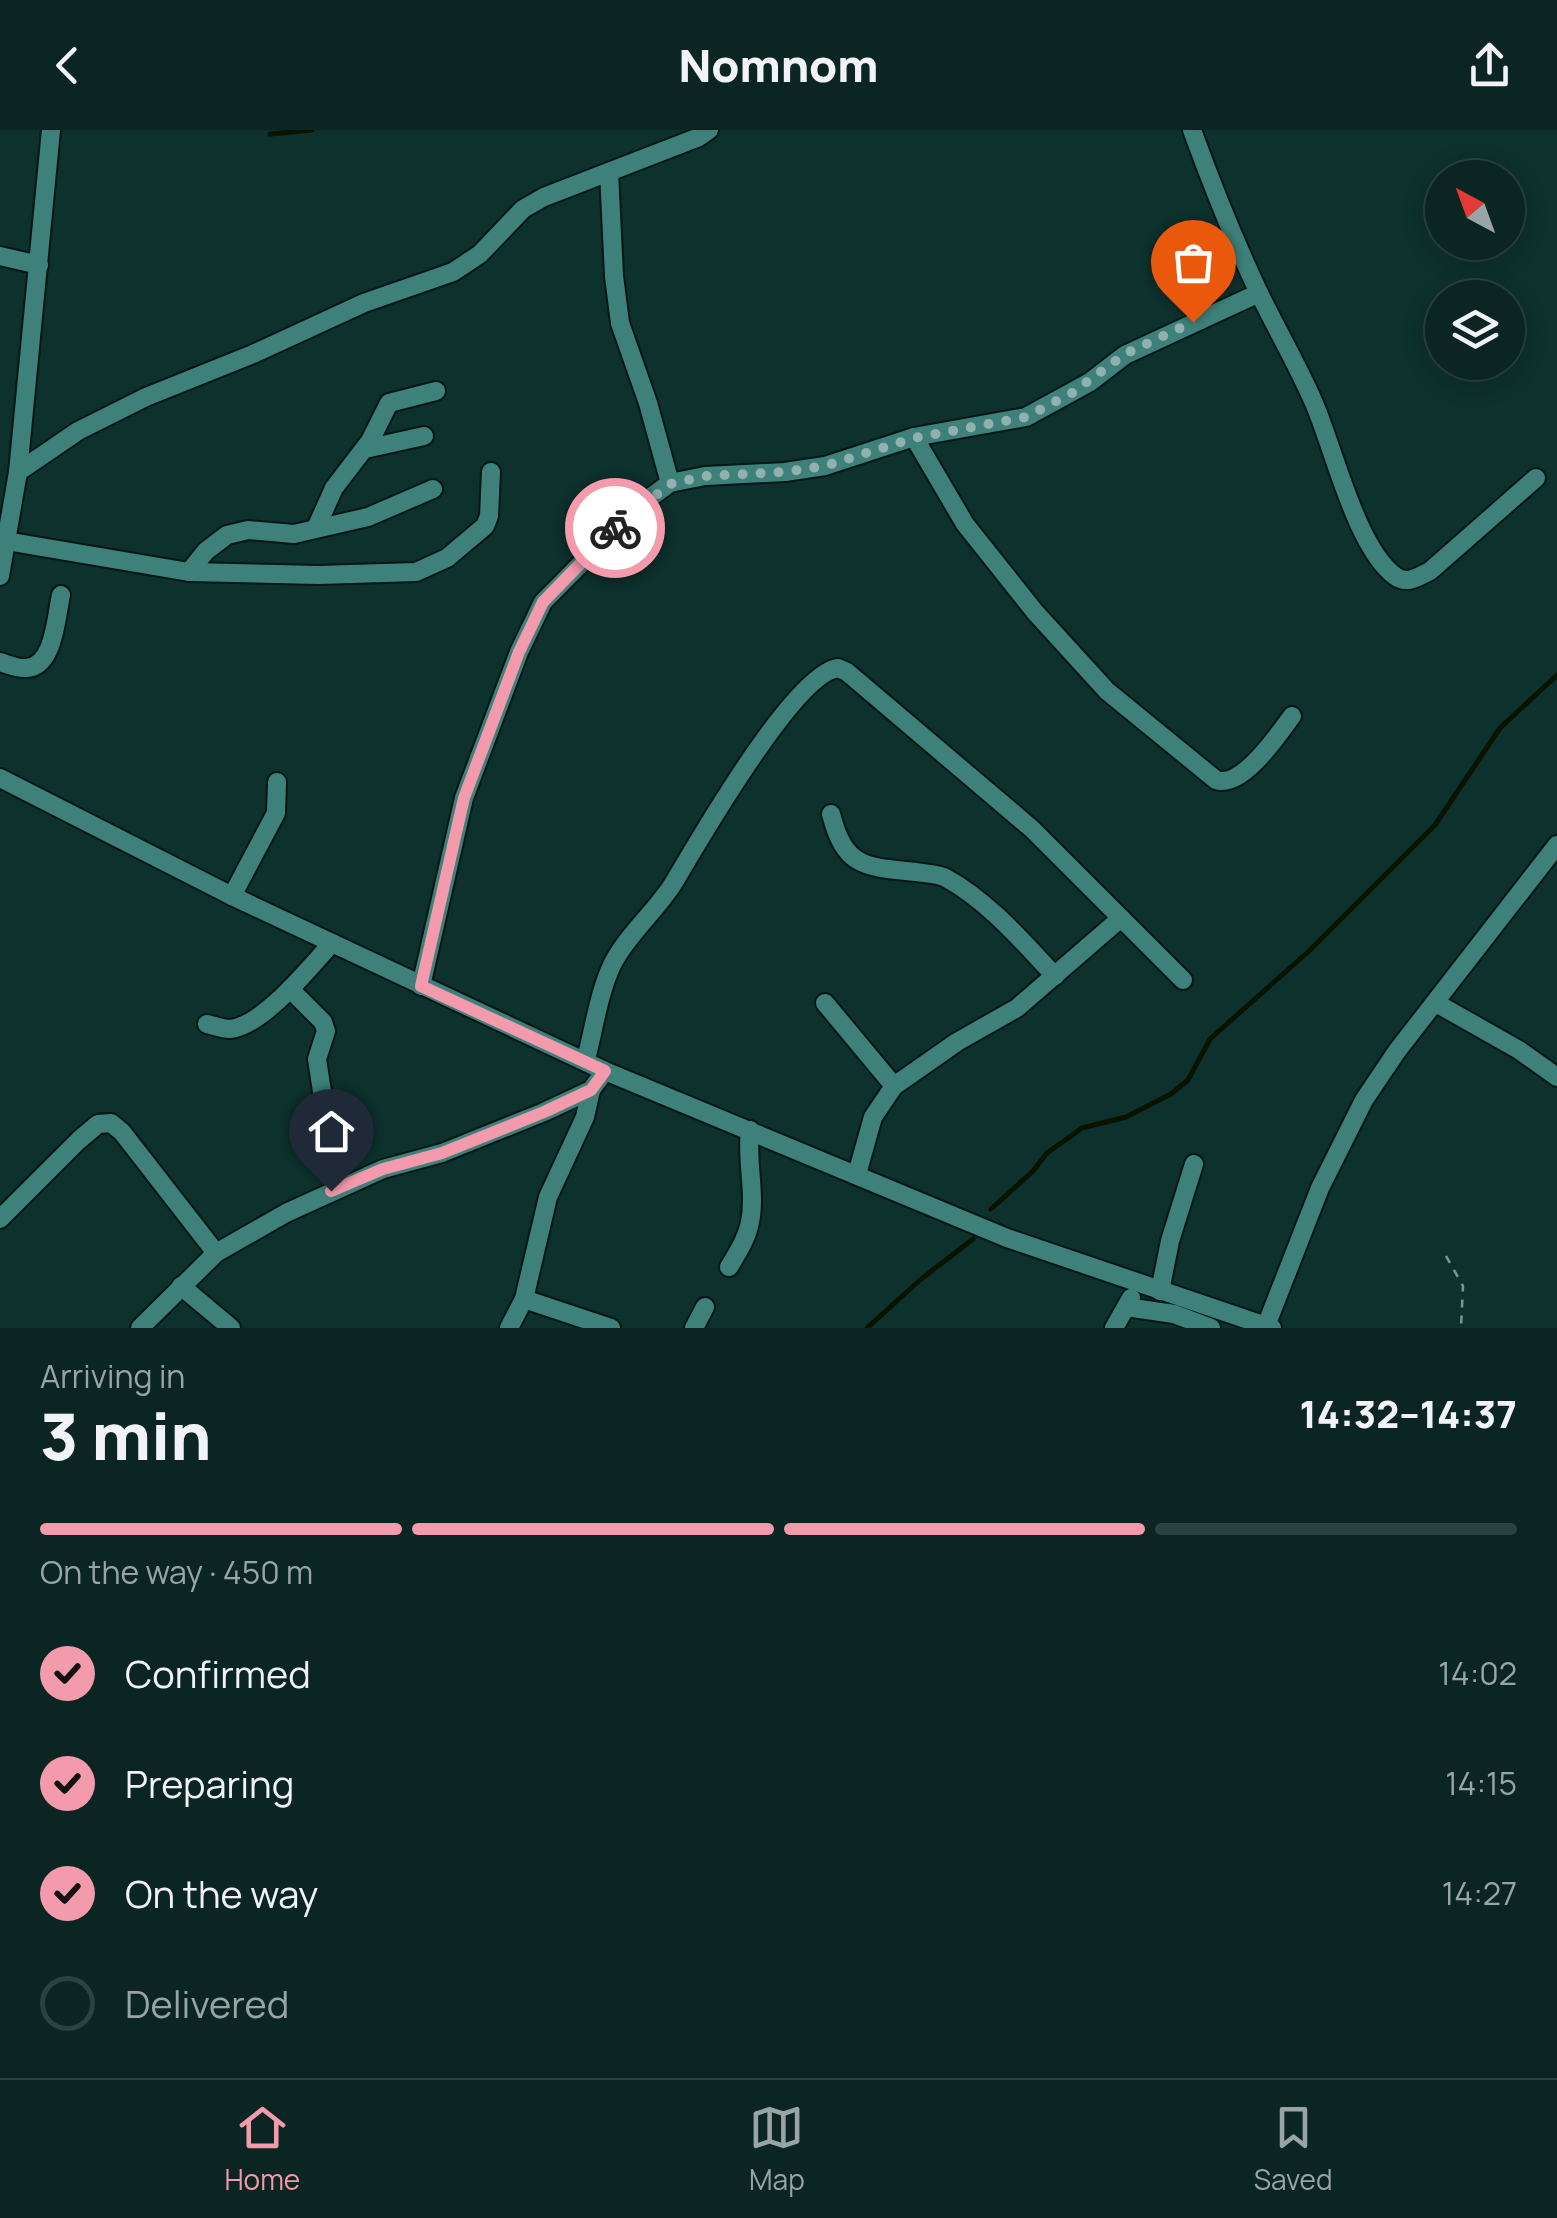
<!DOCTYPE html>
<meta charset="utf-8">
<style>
:root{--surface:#0a2522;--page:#18312f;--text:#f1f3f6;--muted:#99a5a5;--line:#2a4240;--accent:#f39aac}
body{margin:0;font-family:Manrope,sans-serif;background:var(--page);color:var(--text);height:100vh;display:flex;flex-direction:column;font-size:38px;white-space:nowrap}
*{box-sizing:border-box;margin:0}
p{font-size:32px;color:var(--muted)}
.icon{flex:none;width:55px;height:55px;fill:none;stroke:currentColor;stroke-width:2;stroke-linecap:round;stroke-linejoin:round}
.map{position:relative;height:1198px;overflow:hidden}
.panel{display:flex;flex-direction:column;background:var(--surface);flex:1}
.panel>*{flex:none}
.needle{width:65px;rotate:319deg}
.tools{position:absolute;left:1425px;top:30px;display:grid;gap:20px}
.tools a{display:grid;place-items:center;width:100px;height:100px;border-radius:50%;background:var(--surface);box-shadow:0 5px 25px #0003,0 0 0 2px var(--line);font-size:50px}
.pin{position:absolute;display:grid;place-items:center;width:85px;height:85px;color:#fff;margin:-102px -42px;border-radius:50% 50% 50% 0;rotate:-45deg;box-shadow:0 0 10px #0007}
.pin .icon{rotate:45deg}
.courier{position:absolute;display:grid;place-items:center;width:100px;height:100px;margin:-50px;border:8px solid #f39aac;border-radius:50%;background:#fff;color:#222;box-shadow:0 2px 12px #0007}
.summary em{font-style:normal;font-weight:800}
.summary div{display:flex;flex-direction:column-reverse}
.summary{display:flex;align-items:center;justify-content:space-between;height:170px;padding:0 40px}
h1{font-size:65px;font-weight:800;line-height:75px}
.bar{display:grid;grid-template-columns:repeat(4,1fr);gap:15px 10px;align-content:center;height:120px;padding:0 40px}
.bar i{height:12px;border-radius:8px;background:var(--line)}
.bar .on{background:var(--accent)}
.bar p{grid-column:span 4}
ol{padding:0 40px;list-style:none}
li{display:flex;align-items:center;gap:30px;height:110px}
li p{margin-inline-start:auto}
li .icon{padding:10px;border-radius:50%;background:var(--accent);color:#111;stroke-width:4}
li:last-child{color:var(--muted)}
li i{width:55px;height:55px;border:5px solid var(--line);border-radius:50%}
header{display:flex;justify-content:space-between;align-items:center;height:130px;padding:0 40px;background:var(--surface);font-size:45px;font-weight:800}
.dock{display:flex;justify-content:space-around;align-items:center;height:140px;border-top:2px solid var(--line);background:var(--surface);font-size:28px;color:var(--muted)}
.dock a{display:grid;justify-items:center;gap:5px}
.dock .on{color:var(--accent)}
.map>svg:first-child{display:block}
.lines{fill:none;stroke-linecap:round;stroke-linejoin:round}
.stream{stroke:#091300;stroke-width:5}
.minor-casing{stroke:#031715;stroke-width:22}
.path{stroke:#779995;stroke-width:2.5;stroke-dasharray:8 8;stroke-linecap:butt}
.minor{stroke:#3e807a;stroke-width:18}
.done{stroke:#90b1ad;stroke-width:10;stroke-dasharray:0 18}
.route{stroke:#f39aac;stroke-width:12}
</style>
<header><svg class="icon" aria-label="back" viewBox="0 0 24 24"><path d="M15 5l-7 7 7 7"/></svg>Nomnom<svg class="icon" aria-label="share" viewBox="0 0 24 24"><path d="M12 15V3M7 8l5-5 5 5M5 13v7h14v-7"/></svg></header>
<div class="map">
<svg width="1557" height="1198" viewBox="0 0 1557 1198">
<rect width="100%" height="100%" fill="#0d312d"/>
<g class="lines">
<g class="stream">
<polyline points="270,4 312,0"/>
<polyline points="991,1079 1033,1041 1047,1023 1082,998 1126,987 1171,964 1188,950 1210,909 1309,821 1435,695 1500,598 1557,545"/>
<polyline points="867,1198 920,1150 973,1109"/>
</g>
<g class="minor-casing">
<g id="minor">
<path d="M1192,0C1212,55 1234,110 1259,163C1277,200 1298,236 1314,273C1334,319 1356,417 1395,446C1407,455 1418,447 1430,441L1536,348"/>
<polyline points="609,42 614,146 620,193 648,273 670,353"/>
<polyline points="0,126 39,135"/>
<path d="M914,307L965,394L1035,482L1107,561L1216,650C1242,659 1278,605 1292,586"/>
<polyline points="365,319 424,306"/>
<polyline points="18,342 78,301 146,267 253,224 364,173 453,142 480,124 523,79 544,67 699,7 709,0"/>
<polyline points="316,398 334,358 370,311 389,273 436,261"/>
<polyline points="6,411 189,442 318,445 416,442 447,428 485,396 489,386 491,342"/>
<polyline points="189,442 206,421 227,405 248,400 294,404 368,387 433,359"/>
<polyline points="0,446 18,342 51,0"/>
<path d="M0,532C7,534 16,538 24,538C54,540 56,487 61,465"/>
<polyline points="0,648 232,766 605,941 1007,1108 1272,1198"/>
<path d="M831,684C845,738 865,737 916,742C926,744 937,743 946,748C988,771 1022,811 1055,846"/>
<polyline points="232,766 276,683 277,652"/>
<polyline points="421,856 464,668 519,522 543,472 636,378 670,353 705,346 785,342 825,336 914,307 1026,287 1090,252 1125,225 1259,163"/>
<polyline points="290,859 323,892 326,901 317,929 323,968"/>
<polyline points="825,873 894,956"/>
<polyline points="1436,873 1519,920 1557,947"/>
<path d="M207,894C215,896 223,899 230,899C263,896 310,837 332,813"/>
<path d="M586,929C594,899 599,861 613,833C628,804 655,782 673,754C698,712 794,544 838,538L847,542L1032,699L1183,850"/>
<polyline points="857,1044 873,987 894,956 957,912 1017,878 1121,788"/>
<polyline points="0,1089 79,1010 98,994 111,993 122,1002 216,1123"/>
<path d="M729,1137C738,1122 747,1108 750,1092C756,1063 746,1030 750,1000"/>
<polyline points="181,1156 231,1198"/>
<polyline points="1160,1161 1170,1111 1194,1034"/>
<polyline points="524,1169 611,1198"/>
<polyline points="1126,1177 1174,1184 1211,1198"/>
<polyline points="1266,1196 1320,1058 1364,970 1397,921 1557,715"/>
<polyline points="140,1198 216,1123 286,1083 383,1039 442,1023 544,982 591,960 605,941"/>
<polyline points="509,1198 524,1169 548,1067 585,987 591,960"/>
<polyline points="694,1198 705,1177"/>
<polyline points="1114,1198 1131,1168"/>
</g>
</g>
<polyline class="path" points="1446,1126 1463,1156 1461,1198"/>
<use href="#minor" class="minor"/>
</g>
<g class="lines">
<polyline class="done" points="615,398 670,354 706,346 785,342 825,336 914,308 1026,287 1072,263 1125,224 1193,192"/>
<polyline class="route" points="331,1061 383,1039 442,1023 544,982 591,960 605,941 421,856 464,668 519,522 543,472 615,398"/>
</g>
</svg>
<div class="tools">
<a><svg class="needle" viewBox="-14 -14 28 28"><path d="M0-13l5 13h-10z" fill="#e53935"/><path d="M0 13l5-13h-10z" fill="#99a5a5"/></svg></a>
<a><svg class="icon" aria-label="layers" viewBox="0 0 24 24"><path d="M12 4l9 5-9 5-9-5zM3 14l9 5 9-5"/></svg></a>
</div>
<div class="pin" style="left:1193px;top:192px;background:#ea580c"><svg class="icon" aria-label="bag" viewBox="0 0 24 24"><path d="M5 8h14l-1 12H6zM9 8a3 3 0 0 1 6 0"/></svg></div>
<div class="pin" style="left:331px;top:1061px;background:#1f2937"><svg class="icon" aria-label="home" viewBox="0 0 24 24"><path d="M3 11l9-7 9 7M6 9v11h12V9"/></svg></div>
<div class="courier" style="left:615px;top:398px"><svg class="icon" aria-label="bike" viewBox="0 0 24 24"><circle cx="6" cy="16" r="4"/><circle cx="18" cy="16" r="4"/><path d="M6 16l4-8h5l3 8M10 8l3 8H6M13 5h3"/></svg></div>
</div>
<section class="panel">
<div class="summary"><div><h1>3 min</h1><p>Arriving in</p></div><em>14:32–14:37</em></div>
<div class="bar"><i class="on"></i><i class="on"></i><i class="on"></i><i></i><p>On the way · 450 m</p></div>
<ol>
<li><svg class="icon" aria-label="check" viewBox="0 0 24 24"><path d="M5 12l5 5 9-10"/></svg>Confirmed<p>14:02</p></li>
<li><svg class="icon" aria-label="check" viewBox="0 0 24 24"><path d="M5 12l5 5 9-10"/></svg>Preparing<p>14:15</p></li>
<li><svg class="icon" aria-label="check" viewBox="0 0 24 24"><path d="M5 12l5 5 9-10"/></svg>On the way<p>14:27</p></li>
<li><i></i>Delivered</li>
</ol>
</section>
<nav class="dock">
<a class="on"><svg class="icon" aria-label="home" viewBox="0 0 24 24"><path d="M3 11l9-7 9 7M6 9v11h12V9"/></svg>Home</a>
<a><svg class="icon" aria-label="map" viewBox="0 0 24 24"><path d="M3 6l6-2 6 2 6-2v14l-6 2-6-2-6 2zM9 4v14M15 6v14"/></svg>Map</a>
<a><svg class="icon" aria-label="saved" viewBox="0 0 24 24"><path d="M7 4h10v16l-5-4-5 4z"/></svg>Saved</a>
</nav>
